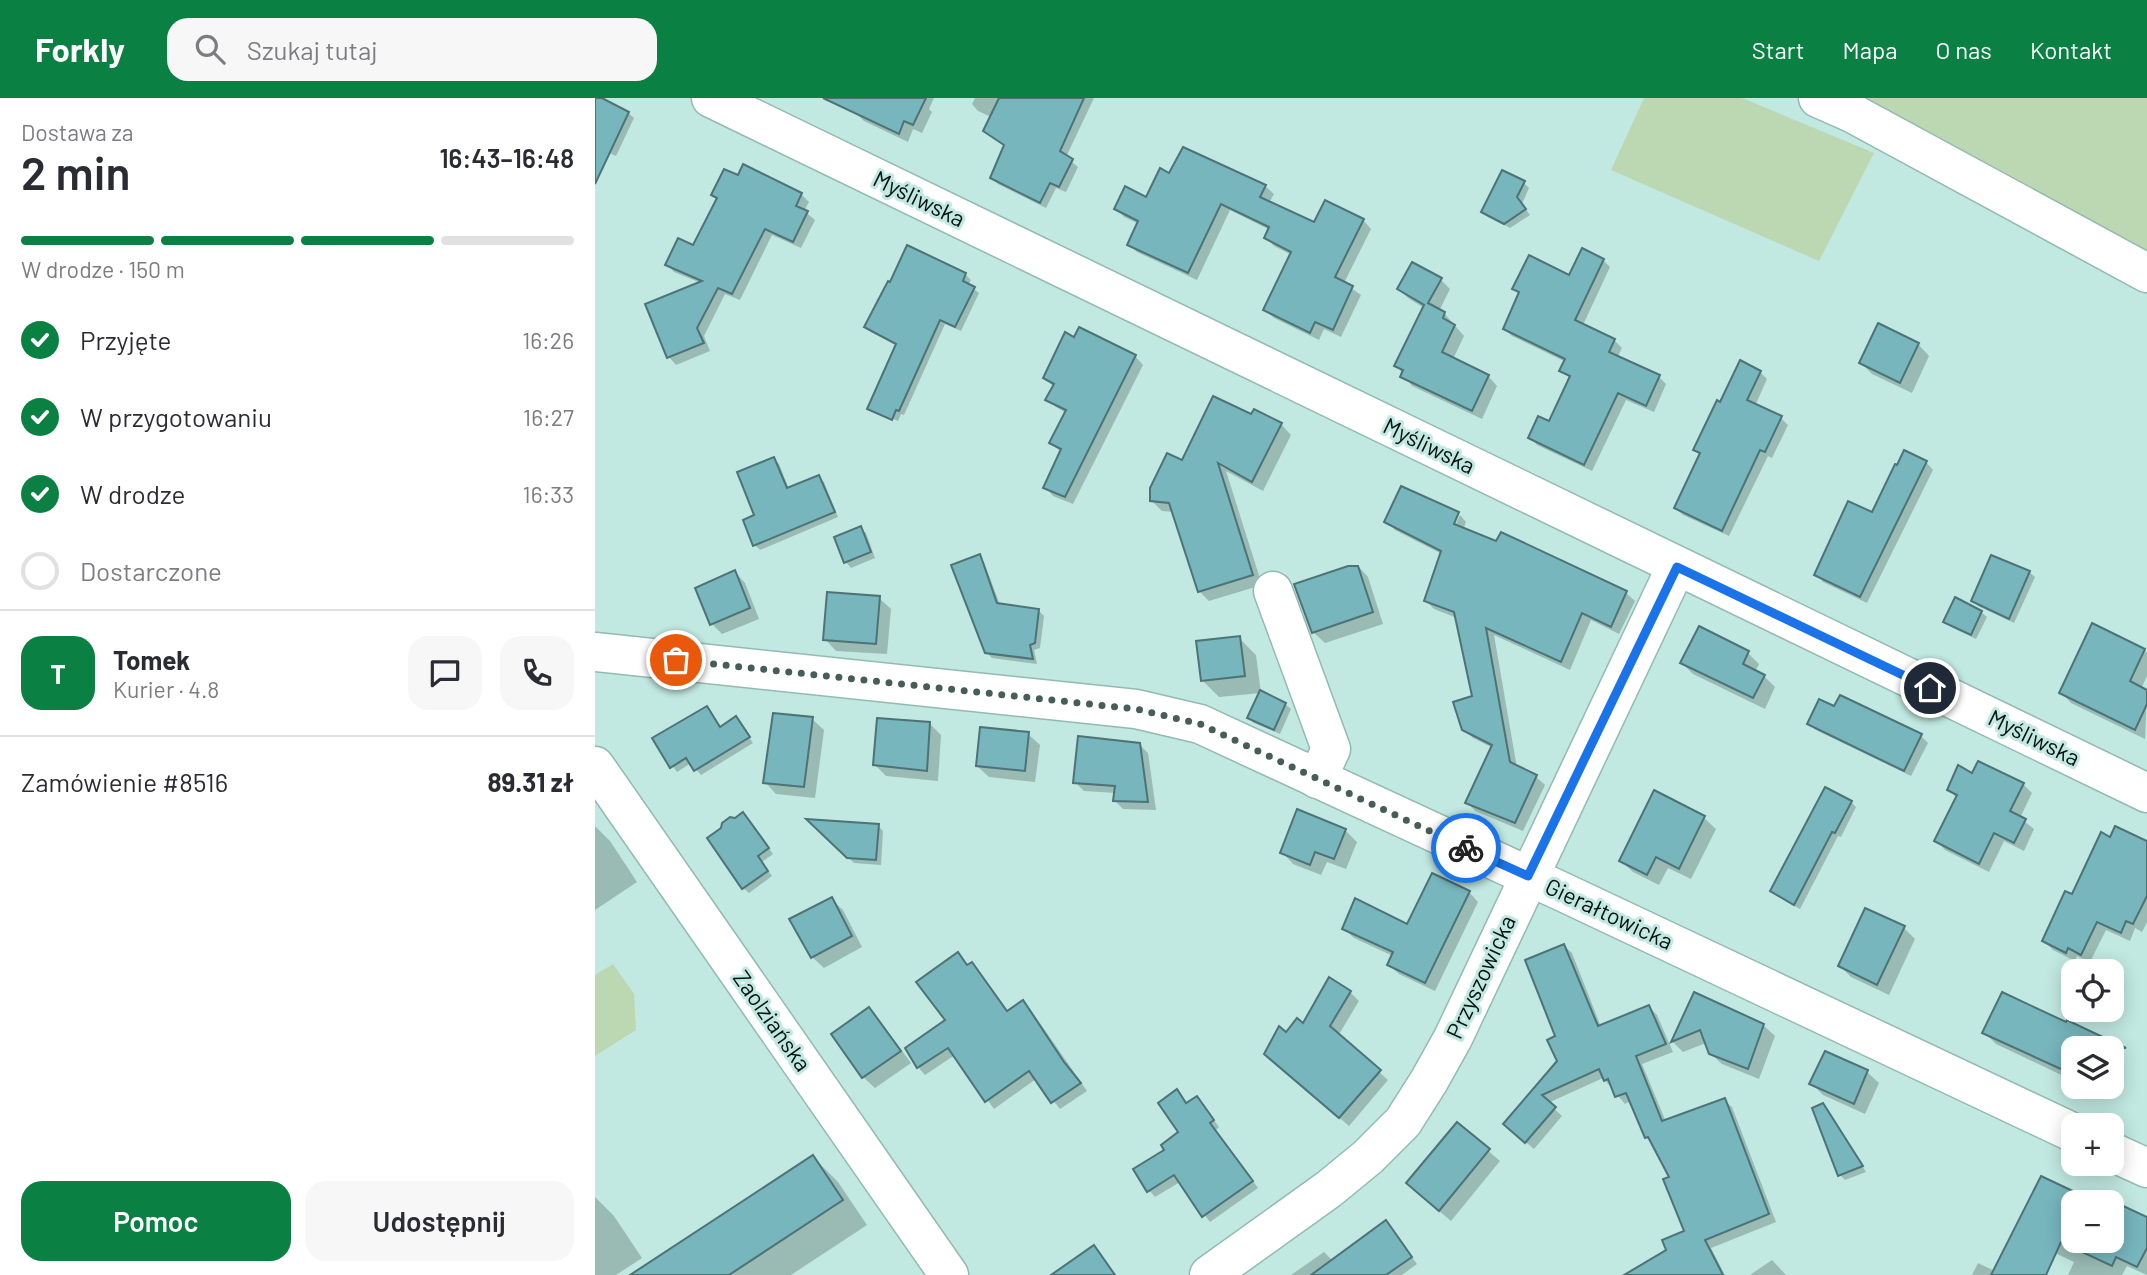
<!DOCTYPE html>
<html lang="pl">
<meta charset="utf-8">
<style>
:root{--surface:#fff;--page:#f7f7f7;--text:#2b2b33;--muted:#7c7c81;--line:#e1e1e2;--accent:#0b8043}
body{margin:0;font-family:Barlow,sans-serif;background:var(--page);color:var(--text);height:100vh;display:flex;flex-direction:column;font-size:26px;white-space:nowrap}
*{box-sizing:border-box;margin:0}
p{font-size:23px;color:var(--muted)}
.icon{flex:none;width:38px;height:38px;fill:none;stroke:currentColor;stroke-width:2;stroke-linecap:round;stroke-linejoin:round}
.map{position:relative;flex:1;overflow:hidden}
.side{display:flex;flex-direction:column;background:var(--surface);width:595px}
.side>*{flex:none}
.tools{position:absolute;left:1466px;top:861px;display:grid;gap:14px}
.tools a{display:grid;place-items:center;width:63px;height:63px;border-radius:14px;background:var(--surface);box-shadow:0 4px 18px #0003;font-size:35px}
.pin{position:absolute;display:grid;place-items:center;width:60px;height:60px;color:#fff;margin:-30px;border:4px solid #fff;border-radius:50%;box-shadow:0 2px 7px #0007}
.courier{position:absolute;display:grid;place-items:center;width:70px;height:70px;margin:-35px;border:5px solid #1a73e8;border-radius:50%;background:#fff;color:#222;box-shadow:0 2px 9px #0007}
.overview em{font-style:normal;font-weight:600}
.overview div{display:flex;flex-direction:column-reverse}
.overview{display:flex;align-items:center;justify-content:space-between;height:119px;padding:0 21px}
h1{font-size:46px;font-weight:600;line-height:52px}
.bar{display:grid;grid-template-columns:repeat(4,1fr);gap:10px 7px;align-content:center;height:84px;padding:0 21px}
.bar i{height:9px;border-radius:5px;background:var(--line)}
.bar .on{background:var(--accent)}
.bar p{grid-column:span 4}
.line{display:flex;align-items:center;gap:18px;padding:0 21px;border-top:2px solid var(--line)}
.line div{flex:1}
.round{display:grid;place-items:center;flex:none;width:74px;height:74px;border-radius:21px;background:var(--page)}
ol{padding:0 21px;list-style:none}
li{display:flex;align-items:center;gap:21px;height:77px}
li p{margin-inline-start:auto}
li .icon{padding:7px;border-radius:50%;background:var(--accent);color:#fff;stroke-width:4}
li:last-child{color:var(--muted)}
li i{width:38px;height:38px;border:4px solid var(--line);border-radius:50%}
.primary-button{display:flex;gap:14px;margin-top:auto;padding:14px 21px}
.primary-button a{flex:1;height:80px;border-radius:21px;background:var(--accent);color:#fff;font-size:28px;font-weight:600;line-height:80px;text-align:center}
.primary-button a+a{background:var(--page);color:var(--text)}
header{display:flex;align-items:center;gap:42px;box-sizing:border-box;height:98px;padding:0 35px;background:var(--accent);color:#fff}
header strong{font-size:33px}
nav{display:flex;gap:38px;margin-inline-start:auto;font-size:24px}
.search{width:490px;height:63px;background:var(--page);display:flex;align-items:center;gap:18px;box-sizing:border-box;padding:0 24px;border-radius:21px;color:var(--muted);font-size:26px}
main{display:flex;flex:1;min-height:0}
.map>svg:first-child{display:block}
.green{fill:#bcd8b3}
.shadow{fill:#0003}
.building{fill:#76b6bc;stroke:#4d7376;stroke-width:2}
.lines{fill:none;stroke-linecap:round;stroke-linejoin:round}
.minor-casing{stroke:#93bab2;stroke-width:41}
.minor{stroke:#fff;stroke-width:38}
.done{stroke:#465d58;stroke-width:7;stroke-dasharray:0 12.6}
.route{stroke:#1a73e8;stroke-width:9}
.labels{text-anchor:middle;stroke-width:6;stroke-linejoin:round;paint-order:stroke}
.street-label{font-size:23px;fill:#04120f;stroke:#c1e9e1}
</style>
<header>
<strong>Forkly</strong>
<div class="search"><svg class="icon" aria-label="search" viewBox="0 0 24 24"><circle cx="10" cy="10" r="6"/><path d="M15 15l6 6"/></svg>Szukaj tutaj</div>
<nav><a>Start</a><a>Mapa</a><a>O nas</a><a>Kontakt</a></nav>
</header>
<main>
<section class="side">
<div class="overview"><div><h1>2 min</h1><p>Dostawa za</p></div><em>16:43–16:48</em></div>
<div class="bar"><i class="on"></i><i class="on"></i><i class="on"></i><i></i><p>W drodze · 150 m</p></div>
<ol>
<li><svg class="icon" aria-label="check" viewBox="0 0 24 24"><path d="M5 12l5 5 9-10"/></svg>Przyjęte<p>16:26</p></li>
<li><svg class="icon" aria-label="check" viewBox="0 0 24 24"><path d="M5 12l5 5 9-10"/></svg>W przygotowaniu<p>16:27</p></li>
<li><svg class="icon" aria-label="check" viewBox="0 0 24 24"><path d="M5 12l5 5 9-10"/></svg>W drodze<p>16:33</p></li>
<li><i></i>Dostarczone</li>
</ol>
<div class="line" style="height:126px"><b class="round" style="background:var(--accent);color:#fff">T</b><div><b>Tomek</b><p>Kurier · 4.8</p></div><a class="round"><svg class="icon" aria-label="chat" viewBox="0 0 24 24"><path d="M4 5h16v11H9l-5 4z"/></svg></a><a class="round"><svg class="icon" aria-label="phone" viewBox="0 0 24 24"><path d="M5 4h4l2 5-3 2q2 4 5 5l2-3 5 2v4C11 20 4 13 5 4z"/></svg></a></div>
<div class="line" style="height:91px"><div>Zamówienie #8516</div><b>89.31 zł</b></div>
<div class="primary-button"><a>Pomoc</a><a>Udostępnij</a></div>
</section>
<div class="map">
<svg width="1552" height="1177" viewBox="0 0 1552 1177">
<rect width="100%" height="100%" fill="#c1e9e1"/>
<g class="green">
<polygon points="1049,0 1147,0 1279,55 1224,163 1016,72"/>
<polygon points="1266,0 1552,0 1552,153"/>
<polygon points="18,866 39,896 41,932 0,958 0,877"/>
</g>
<g class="shadow">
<polygon points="0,0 33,15 39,20 21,58 0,48"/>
<polygon points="266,0 339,0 334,11 337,14 327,35 318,31 313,44 269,23 260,14"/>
<polygon points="380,0 499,0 471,59 483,69 471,94 461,90 451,110 403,86 397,80 411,49 397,39 396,19 383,13 377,6"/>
<polygon points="575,77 670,88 679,96 674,105 720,126 768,122 776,131 749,185 766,197 746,239 729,231 724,242 679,220 670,212 697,157 679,148 671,139 675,132 635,112 602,182 542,154 534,146 544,126 529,119 521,110 552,101"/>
<polygon points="929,85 934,90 927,106 935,117 915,130 893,119 888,114"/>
<polygon points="206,96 214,104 209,113 220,122 206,150 177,137 145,202 130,196 109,238 115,253 81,267 74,259 106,185 79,174 72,166 99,149 123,102 118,97"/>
<polygon points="1008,162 1015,169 988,227 1019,242 1027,250 1022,260 1064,279 1071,286 1059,314 1031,302 997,373 942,347 935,339 954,325 976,281 967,273 971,264 917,238 910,231 925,196 919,191 975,179"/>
<polygon points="370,176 376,182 373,187 384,195 366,233 350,226 309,317 306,316 303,323 278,312 278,314 274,311 302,247 276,234 271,229"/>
<polygon points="845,181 855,191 844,213 849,215 869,238 858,261 893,278 902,288 887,321 817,288 801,267 829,210 813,200 804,191"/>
<polygon points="1323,246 1334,258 1317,295 1277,276 1266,265"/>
<polygon points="540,258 548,267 478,406 458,398 450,389 466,354 456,345 471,315 461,309 453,301 459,289 450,280"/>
<polygon points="1165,274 1172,281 1160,308 1186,320 1193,327 1177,360 1173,358 1134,438 1088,417 1081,410 1106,357 1100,351 1126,306"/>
<polygon points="657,318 686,326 696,337 668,393 631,373 667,487 614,503 604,493 579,414 567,413 557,403 588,364"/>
<polygon points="179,361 184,366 194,391 223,379 229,384 243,419 165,452 160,447 161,417"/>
<polygon points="1331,364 1338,372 1272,505 1228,484 1221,476 1278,417 1302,370"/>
<polygon points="863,416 854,433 857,435 865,417 871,424 868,432 1031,495 1040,503 1024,536 996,522 975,572 899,537 922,670 941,679 950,687 928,733 880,713 872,704 898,650 878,640 869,631 879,600 862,520 839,511 831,503 847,456 800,432 792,424"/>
<polygon points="265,430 271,435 280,460 256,470 251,464 241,440"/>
<polygon points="384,458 389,464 405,507 444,513 449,518 445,550 439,552 442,566 397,560 391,554"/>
<polygon points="762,467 773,479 788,526 730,545 718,534 701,487"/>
<polygon points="140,474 150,485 164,521 127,536 117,526"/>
<polygon points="1434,474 1440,479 1419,525 1383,508 1378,502"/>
<polygon points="284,500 296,511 292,556 241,553 230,541"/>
<polygon points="1386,514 1392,519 1381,541 1356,529 1350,524"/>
<polygon points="644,540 661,557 666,595 690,606 696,611 685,636 659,625 654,620 666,595 624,599 607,582"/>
<polygon points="1549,552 1552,555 1552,578 1546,591 1552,594 1550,641 1476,605 1466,594"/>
<polygon points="1153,555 1164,566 1160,574 1169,578 1180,589 1170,611 1098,576 1087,565"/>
<polygon points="116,616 126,630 141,620 158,645 106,677 96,665 82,674 59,641"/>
<polygon points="217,621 229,632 220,700 181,696 170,684"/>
<polygon points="335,626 346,637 343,683 291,678 279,666"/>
<polygon points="1214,626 1326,638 1333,645 1316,678 1221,632"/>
<polygon points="433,636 445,647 440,684 394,679 382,668"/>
<polygon points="544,646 553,655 561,712 528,711 520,703 521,695 489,693 480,684"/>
<polygon points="1378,677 1428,686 1437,695 1425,720 1439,731 1429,753 1409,743 1394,774 1350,752 1341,742 1362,700 1354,692"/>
<polygon points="1060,695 1109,720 1121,731 1096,781 1073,770 1064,787 1038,774 1026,763"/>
<polygon points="1256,704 1261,709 1246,739 1243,738 1205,811 1182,798 1177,793"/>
<polygon points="153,722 178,756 167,764 177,778 154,795 148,790"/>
<polygon points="216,723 283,728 288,733 286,767 259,765"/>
<polygon points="0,728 15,743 42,784 0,812"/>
<polygon points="750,732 762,744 751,771 732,764 726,777 698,766 687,754"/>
<polygon points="1516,741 1552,745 1552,824 1547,834 1540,830 1535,843 1511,832 1495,864 1482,858 1480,863 1458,852 1449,843"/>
<polygon points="874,794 883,804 840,893 804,876 794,867 798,858 759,840 749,831 813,829"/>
<polygon points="236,801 248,812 267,849 229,870 217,859"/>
<polygon points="1309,830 1320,841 1294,897 1256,879 1245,868"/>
<polygon points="969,848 977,855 1006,929 1054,909 1062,917 1078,954 1047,966 1071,1024 1129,1002 1137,1009 1181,1124 1116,1150 1130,1177 1051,1177 1092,1134 1077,1080 1060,1047 1052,1039 1036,1003 1030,1006 1008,980 953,1005 967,1018 939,1051 918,1033 964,964 963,939"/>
<polygon points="362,856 413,915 428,905 436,912 492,993 465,1011 441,981 399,1011 360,957 330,977 323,969 352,923"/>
<polygon points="755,894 764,903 743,938 793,982 754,1028 681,965 691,936 709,928"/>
<polygon points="1100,896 1168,927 1180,938 1164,981 1127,966 1115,955 1111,945 1088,954 1078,944"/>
<polygon points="273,912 285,923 316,965 280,990 268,979"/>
<polygon points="1389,934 1510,942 1522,953 1517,963 1517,950 1479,950 1479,983 1401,946"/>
<polygon points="1272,974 1284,985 1270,1016 1228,997 1216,985"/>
<polygon points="1490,989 1505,989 1503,995"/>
<polygon points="582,994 593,1006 608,1007 624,1029 621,1032 663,1090 615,1124 585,1084 560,1099 554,1092 572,1053 586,1035"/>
<polygon points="1228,1007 1233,1012 1271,1074 1250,1082 1245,1077"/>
<polygon points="862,1026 905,1063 856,1123 824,1096"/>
<polygon points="218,1059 243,1084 272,1127 196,1177 40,1177"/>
<polygon points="1446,1080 1497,1104 1479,1104 1479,1143 1517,1143 1552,1121 1552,1177 1532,1168 1527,1177 1473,1177 1479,1164 1431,1141"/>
<polygon points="0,1099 19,1118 47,1160 21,1177 0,1177"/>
<polygon points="791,1124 822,1166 807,1177 696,1177 729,1154 738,1163"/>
<polygon points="1177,1162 1191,1177 1155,1177"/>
<polygon points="1383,1165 1408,1177 1377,1177"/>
</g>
<g class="building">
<polygon points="0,0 7,0 34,14 0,86"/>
<polygon points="228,0 331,0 318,27 309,23 304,36"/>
<polygon points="404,0 489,0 465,53 478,61 464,89 455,85 445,105 395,80 409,47 388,33"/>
<polygon points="588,49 671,87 665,99 719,124 730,102 769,121 740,179 758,188 738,232 720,224 715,235 668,212 696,154 669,140 674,129 626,106 593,175 532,147 543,123 519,111 530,88 551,99 565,70 574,75"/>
<polygon points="148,66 207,95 201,108 213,113 198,144 170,131 137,196 123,190 102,230 109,245 72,260 50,206 107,183 70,167 83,140 98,147 122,100 116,97 129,71 143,77"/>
<polygon points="907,72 930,83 922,99 931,111 909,126 886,114"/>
<polygon points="312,147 371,175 368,183 380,189 360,229 345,222 304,313 301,312 297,322 272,311 301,246 269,229 293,183 295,184"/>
<polygon points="987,150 1009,161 980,222 1020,241 1014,254 1065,277 1051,308 1023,295 989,367 933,340 943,318 954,323 975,278 964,273 970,261 908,231 924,194 917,191 934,157 974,177"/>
<polygon points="817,164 847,180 833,205 850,214 848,220 860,227 847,254 894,277 877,313 805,279 808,272 799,268 829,207 802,191"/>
<polygon points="1283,225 1324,245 1305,285 1264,265"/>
<polygon points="484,229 541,257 470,399 448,390 466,351 454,345 471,312 450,302 459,286 448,280 470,234 479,239"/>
<polygon points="1145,262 1166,273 1152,302 1187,318 1170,354 1165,352 1127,433 1079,410 1105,355 1098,352 1122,302 1125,304"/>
<polygon points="618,298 656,316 659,311 687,325 657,384 623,365 658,477 603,494 574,405 555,403 555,390 572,355 587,362"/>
<polygon points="1309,352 1332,363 1265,499 1219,477 1253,403 1277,414 1300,366 1302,367"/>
<polygon points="179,359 192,390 224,377 240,414 158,448 148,422 159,417 142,374"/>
<polygon points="806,388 864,414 859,426 901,443 906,434 1032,493 1016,529 987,515 966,564 891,530 915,664 942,677 920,725 870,705 897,647 867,632 858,604 877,598 859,514 829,503 846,453 789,424"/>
<polygon points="266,428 276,454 249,465 239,439"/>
<polygon points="385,456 402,505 444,511 440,545 435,547 438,561 390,555 356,467"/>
<polygon points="1396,457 1435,473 1414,521 1376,503"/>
<polygon points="753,468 763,468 778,514 717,535 699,486"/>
<polygon points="140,472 155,510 115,527 100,490"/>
<polygon points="232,494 285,498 281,546 228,542"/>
<polygon points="1360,499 1387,513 1376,537 1348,524"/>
<polygon points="1497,525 1550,551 1535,583 1552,592 1552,606 1540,632 1464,595"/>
<polygon points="1104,528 1154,553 1148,566 1170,577 1158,600 1085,565"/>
<polygon points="645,538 650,578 606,583 601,543"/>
<polygon points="665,592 691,605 679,632 652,620"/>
<polygon points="1245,597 1327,636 1309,673 1212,626 1224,601 1239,608"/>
<polygon points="112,608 125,629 141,618 155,639 99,673 91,660 75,670 57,640"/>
<polygon points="178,615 218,619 209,689 168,685"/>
<polygon points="282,620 335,624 332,673 278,667"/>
<polygon points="385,629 434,634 430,673 381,668"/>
<polygon points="483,638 545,645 553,704 518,703 520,688 478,685"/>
<polygon points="1383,663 1429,685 1415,713 1431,721 1419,745 1399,735 1384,766 1339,743 1362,697 1352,692 1363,667 1377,675"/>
<polygon points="1230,689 1257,703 1240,735 1237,734 1199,807 1175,793"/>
<polygon points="1059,692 1110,718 1084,771 1061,759 1052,777 1024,763"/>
<polygon points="702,711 751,731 739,761 720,754 715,767 685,755"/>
<polygon points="148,714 174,750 163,758 173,773 147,791 112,740 126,730 127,725 135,719 140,720"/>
<polygon points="211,721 284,726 281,762 252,760"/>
<polygon points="1520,728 1552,743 1552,798 1538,826 1531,823 1526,835 1502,824 1486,857 1473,850 1471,855 1447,843 1470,793 1477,796 1506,734 1515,739"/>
<polygon points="837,775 875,793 830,885 792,867 798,854 747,831 760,800 812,826"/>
<polygon points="237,799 257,838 216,860 194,821"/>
<polygon points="1270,810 1310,828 1282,887 1243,868"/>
<polygon points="969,846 1003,928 1054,907 1071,946 1041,958 1067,1023 1130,1000 1174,1116 1110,1142 1128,1177 1029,1177 1071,1152 1067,1142 1089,1133 1068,1081 1074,1079 1053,1039 1050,1040 1031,995 1020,999 1013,981 1009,983 1004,971 947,997 961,1009 930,1045 908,1026 962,963 952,942 960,938 930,862"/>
<polygon points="363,854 372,867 377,864 412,913 428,902 469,964 486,985 456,1005 434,973 390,1004 353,950 322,970 310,950 350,922 321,884"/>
<polygon points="734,879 756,893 735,928 786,972 744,1020 669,956 684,928 691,934 702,920 708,925"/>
<polygon points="1099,894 1169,926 1153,971 1114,956 1105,932 1076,944"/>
<polygon points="1407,894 1471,924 1472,922 1531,950 1479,950 1479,977 1409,945 1387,935"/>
<polygon points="274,909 306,953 267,980 236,936"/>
<polygon points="1230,953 1273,972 1259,1006 1214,986"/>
<polygon points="582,991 591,1005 602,998 619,1022 615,1025 658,1083 607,1119 579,1077 552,1094 538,1071 569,1052 566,1047 583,1034 563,1005"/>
<polygon points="1228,1005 1268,1068 1243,1078 1217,1010"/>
<polygon points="862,1024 895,1051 844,1113 811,1085"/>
<polygon points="218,1057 248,1102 134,1177 35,1177"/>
<polygon points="1446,1078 1501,1104 1479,1104 1479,1143 1517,1143 1517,1112 1522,1105 1552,1119 1552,1150 1542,1169 1521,1159 1517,1168 1466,1144 1451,1177 1396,1177"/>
<polygon points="791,1122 817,1159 791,1177 716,1177"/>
<polygon points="499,1147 520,1177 456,1177"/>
</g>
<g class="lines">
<g class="minor-casing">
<g id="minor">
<polyline points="116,0 1552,695"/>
<polyline points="1223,0 1257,15 1552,175"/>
<polyline points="678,493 736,651 722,681"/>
<polyline points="0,554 541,611 605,626 970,795 1479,1035"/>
<polyline points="0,668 354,1177"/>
<polyline points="1517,1054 1552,1070"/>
<polyline points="614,1177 734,1091 773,1059 808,1024 834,983 858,940 1081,469"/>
</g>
</g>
<use href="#minor" class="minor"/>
</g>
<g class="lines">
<polyline class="done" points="81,562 541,611 605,626 871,750"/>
<polyline class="route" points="871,750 933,778 1082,469 1335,590"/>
</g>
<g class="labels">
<g class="street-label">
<text transform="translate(324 101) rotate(26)" y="8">Myśliwska</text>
<text transform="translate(834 348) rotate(26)" y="8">Myśliwska</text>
<text transform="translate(1439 640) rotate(26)" y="8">Myśliwska</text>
<text transform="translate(1014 816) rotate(25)" y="8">Gierałtowicka</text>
<text transform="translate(886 879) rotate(-65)" y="8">Przyszowicka</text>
<text transform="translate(177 923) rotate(55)" y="8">Zaolziańska</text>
</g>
</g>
</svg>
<div class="tools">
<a><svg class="icon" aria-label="locate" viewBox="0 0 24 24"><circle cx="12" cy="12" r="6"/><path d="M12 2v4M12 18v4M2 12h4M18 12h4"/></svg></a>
<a><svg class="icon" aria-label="layers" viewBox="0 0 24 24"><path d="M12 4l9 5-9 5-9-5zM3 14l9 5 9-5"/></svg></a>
<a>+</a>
<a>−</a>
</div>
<div class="pin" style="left:81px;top:562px;background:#ea580c"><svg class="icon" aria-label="bag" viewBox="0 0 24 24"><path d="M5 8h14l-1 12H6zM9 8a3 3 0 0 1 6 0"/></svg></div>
<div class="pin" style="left:1335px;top:590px;background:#1f2937"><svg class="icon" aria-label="home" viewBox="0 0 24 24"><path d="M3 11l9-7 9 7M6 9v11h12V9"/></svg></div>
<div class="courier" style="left:871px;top:750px"><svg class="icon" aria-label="bike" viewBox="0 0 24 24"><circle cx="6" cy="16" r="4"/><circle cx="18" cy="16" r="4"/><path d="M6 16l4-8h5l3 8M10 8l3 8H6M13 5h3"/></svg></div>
</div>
</main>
